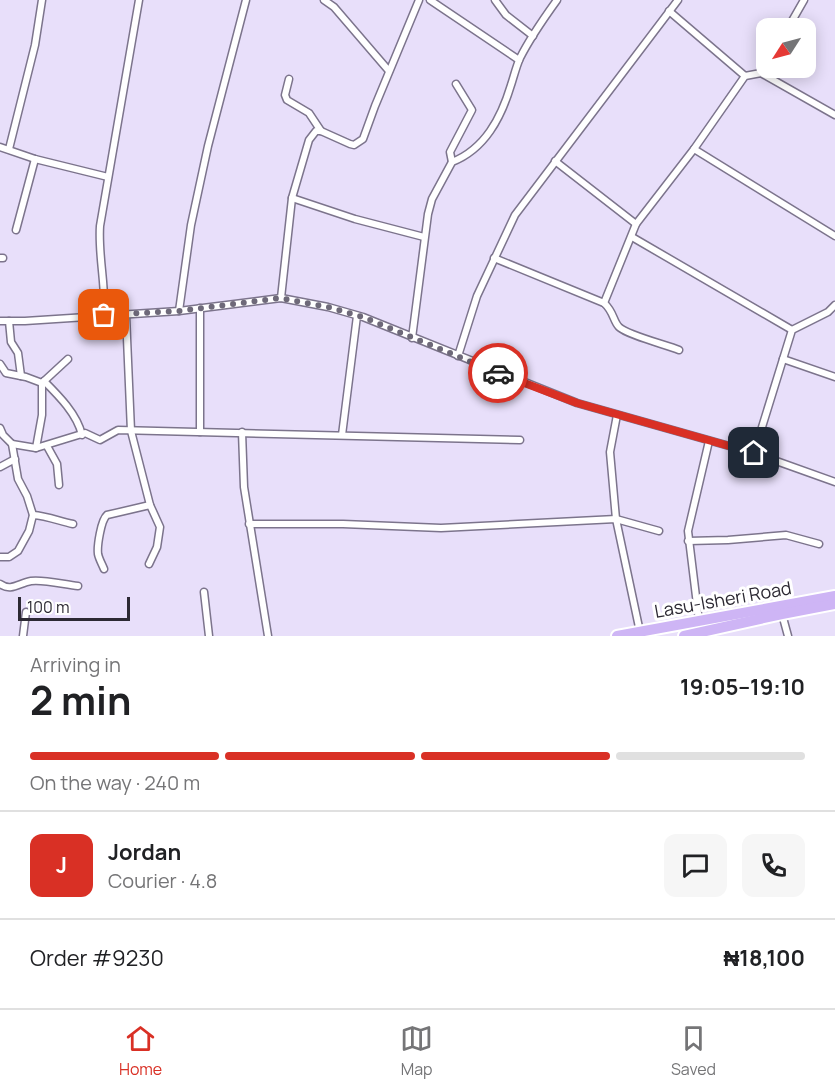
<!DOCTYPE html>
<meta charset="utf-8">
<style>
:root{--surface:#fff;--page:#f6f6f6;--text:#202124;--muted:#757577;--line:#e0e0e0;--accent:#d93025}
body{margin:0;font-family:Manrope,sans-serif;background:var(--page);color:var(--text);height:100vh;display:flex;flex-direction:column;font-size:22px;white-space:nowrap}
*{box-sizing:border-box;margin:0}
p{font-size:20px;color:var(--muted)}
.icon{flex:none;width:33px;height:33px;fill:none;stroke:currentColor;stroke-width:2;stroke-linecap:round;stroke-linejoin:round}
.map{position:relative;height:636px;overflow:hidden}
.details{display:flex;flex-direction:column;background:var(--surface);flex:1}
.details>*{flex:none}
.needle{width:39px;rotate:234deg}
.controls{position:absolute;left:756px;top:18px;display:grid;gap:12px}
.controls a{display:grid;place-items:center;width:60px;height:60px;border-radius:12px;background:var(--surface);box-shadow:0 3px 15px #0003;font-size:30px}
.scale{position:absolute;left:18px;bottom:15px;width:112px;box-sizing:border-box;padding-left:6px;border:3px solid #2c2933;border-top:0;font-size:16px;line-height:21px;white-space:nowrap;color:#2c2933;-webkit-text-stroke:4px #fff;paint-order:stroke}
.pin{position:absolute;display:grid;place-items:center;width:51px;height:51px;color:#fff;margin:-26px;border-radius:12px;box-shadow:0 3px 9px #0006}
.courier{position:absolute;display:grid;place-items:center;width:60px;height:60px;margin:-30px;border:4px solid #d93025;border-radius:50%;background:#fff;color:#222;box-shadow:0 2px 8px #0007}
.headline em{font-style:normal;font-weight:700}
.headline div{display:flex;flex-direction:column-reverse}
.headline{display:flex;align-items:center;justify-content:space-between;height:102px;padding:0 30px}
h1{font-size:39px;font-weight:700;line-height:45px}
.bar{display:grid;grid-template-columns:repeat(4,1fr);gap:9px 6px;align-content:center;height:72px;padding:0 30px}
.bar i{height:8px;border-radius:4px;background:var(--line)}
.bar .active{background:var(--accent)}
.bar p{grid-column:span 4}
.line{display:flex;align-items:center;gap:15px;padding:0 30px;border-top:2px solid var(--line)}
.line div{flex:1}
.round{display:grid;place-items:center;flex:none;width:63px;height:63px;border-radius:12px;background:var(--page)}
.dock{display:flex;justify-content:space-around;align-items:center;height:84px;border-top:2px solid var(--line);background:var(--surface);font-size:16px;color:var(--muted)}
.dock a{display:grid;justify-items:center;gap:3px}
.dock .active{color:var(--accent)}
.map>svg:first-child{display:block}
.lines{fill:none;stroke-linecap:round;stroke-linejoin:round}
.street-casing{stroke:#7c748c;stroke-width:9}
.primary-casing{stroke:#fff;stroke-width:14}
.street{stroke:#fff;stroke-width:6}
.primary{stroke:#ceb5f5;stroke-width:10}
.done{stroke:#6e6979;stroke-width:6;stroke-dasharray:0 10.8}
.route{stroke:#d93025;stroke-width:8}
.labels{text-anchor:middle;stroke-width:6;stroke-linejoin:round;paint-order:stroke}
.street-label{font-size:18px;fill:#2c2933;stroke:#fff}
</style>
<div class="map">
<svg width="835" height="636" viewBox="0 0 835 636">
<rect width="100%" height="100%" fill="#e8dffa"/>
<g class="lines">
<g class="street-casing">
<g id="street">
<polyline points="324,0 334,7 389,71"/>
<polyline points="430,0 519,60"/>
<polyline points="495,0 506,15 533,36"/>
<polyline points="669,11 745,76"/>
<polyline points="788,28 804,0"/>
<polyline points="761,73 766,63"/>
<polyline points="289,79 285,95 287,100 309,113 321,131"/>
<polyline points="0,147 35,159 108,177"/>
<polyline points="9,149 35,45 42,0"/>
<polyline points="694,149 835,236"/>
<polyline points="555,161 636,224"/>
<polyline points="452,162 450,152 472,110 456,84"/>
<polyline points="292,198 355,219 424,237"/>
<polyline points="16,230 35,159"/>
<polyline points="632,237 792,330"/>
<polyline points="0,258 3,258"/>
<path d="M494,258L604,303C614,312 613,321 619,327C627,335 667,345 679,350"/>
<polyline points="281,298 292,198 309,140 316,131 321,131 350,144 354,145 363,139 375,106 419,0"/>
<polyline points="604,303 636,224 694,149 745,76 761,73 835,115"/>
<polyline points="179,311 191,225 208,146 246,0"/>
<path d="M104,315C106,285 98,256 100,226L139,0"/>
<polyline points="126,315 131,431 150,505 160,527 157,547 149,564"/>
<polyline points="0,321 25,321 179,311 281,298 328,307 363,317 577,403 754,453 835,482"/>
<polyline points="9,321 11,342 18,353 21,376"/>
<path d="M412,338L428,214L432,199L452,162C485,149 501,118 511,85C514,76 516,67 520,58C530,38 544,18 557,0"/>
<polyline points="458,356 477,296 515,215 678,0"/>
<polyline points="783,359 835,377"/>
<polyline points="0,364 6,373 26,377 42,383 68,359"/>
<path d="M44,381C59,396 77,414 82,435"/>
<polyline points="617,415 610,452 616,519 640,632"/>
<polyline points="0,428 3,435 12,444 18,479 27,496 33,515 29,531 18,551 9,557 0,557"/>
<polyline points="200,432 200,308"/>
<polyline points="242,432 244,487 268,636"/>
<polyline points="342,435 357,316"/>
<polyline points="12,444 36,448 85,433 100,440 118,430 520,440"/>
<polyline points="47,446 57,464 59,485"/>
<polyline points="36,448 42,415 42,383"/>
<polyline points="754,453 792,330 828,312 835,305"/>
<polyline points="0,467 15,459"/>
<path d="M33,515C47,516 59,521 73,524"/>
<polyline points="249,524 343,524 441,528 616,519 659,531"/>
<polyline points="688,541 728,540 786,535 819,544"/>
<path d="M104,569C102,564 99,559 98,554C97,546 101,520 107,515L150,505"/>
<path d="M0,584C11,592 19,583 31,581C43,579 66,585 78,586"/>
<polyline points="204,592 209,636"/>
<polyline points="782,614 788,636"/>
<polyline points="699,621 688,531 709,441"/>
<polyline points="23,636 26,612"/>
</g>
</g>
<g class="primary-casing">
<g id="primary">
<polyline points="617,636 835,596"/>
<polyline points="684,636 782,614 835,604"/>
</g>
</g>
<use href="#street" class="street"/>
<use href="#primary" class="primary"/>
</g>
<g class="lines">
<polyline class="done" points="104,315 179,311 280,298 328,307 363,317 498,373"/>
<polyline class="route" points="498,373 577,403 754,453"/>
</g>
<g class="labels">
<g class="street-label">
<text transform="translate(723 600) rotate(-10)" y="6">Lasu-Isheri Road</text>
</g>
</g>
</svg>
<div class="controls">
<a><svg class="needle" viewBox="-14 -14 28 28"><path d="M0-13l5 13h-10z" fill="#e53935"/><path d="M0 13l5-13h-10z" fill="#757577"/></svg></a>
</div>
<div class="scale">100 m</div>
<div class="pin" style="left:104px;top:315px;background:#ea580c"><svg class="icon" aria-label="bag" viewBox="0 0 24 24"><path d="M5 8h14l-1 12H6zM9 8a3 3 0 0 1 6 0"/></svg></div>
<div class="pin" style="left:754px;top:453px;background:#1f2937"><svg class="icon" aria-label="home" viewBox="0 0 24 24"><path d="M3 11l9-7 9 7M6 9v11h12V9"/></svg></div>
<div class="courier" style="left:498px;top:373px"><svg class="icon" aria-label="car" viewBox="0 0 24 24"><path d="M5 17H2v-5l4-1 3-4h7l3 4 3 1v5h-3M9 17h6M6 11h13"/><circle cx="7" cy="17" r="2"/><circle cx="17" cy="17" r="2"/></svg></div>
</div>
<section class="details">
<div class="headline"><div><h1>2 min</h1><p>Arriving in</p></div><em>19:05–19:10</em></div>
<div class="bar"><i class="active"></i><i class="active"></i><i class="active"></i><i></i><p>On the way · 240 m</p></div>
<div class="line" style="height:108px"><b class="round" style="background:var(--accent);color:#fff">J</b><div><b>Jordan</b><p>Courier · 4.8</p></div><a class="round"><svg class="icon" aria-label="chat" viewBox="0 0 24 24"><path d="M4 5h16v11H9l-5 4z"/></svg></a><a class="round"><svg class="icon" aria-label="phone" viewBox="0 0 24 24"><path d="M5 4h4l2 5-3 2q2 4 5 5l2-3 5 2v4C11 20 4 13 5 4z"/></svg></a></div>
<div class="line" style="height:78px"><div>Order #9230</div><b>₦18,100</b></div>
</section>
<nav class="dock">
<a class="active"><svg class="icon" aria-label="home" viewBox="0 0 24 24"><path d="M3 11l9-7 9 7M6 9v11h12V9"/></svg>Home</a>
<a><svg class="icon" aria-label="map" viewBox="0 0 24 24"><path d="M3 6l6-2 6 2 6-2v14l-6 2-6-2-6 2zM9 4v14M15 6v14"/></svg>Map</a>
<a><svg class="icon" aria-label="saved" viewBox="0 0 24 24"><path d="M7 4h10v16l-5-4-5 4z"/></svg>Saved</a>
</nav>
